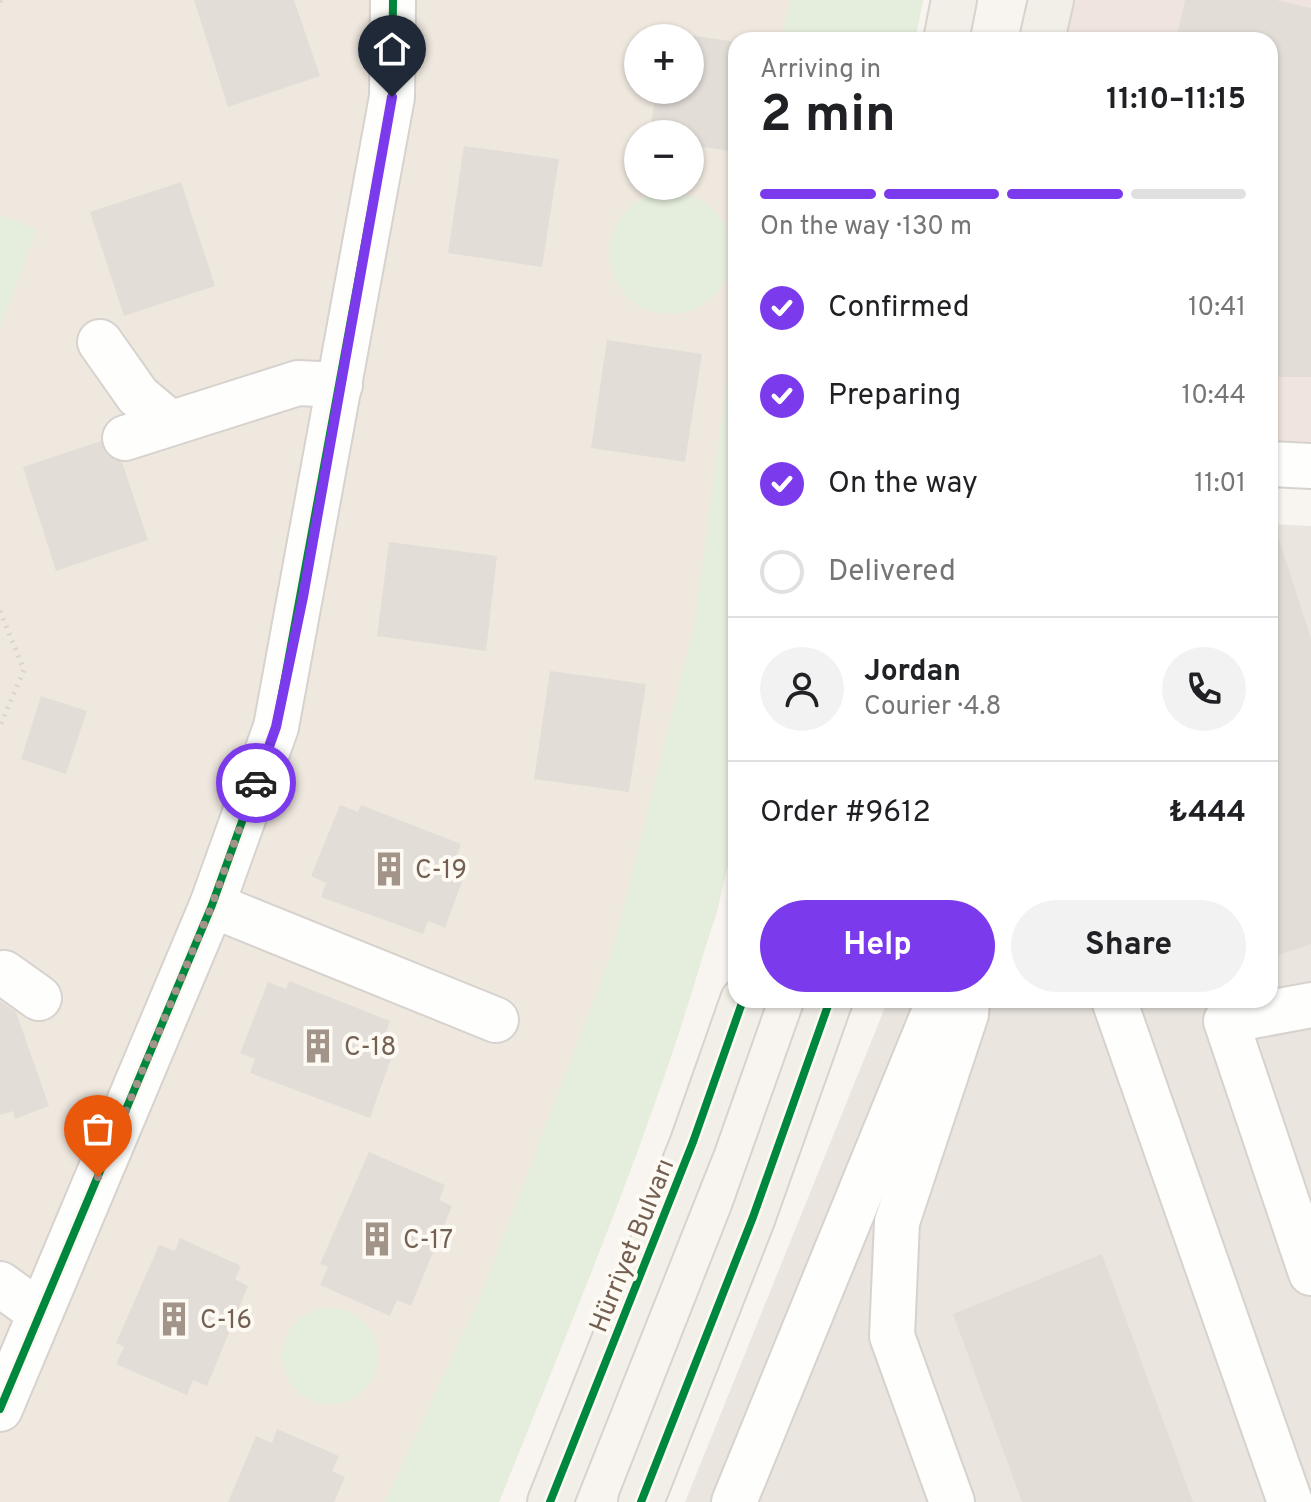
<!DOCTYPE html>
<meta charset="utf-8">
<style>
:root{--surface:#fff;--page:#f2f2f2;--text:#202124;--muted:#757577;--line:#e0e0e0;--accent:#7c3aed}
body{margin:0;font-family:Overpass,sans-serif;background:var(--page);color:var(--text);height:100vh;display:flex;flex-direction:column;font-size:30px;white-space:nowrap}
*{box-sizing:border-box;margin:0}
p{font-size:26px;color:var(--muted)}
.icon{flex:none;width:44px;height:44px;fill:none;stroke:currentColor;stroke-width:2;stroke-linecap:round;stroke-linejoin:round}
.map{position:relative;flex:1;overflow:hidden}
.drawer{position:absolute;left:728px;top:32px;width:550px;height:976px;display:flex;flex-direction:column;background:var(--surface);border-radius:24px;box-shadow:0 2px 6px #0004}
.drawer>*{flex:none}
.buttons{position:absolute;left:624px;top:24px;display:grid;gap:16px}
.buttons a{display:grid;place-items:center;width:80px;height:80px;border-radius:50%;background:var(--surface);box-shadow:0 2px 6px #0004;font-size:40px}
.pin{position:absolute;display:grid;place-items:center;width:68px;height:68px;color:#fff;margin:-82px -34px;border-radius:50% 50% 50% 0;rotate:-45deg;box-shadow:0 0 8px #0007}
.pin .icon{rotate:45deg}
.courier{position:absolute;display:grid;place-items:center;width:80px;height:80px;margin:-40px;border:6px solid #7c3aed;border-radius:50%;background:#fff;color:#222;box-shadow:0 2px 10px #0007}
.headline em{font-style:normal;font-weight:700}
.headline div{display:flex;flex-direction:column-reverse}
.headline{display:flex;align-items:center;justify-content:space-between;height:136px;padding:0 32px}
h1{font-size:52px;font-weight:700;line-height:60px}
.bar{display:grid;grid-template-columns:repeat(4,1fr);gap:12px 8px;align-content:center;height:96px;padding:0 32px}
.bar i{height:10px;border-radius:6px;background:var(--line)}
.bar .active{background:var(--accent)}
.bar p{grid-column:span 4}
.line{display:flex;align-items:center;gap:20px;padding:0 32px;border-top:2px solid var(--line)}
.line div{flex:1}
.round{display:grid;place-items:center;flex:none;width:84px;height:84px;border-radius:42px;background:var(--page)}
ol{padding:0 32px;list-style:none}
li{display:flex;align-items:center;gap:24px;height:88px}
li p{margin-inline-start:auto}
li .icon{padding:8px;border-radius:50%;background:var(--accent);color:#fff;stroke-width:4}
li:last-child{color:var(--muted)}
li i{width:44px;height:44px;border:4px solid var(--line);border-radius:50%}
.action{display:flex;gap:16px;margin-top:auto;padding:16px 32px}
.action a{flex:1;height:92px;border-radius:48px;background:var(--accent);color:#fff;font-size:32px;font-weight:700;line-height:92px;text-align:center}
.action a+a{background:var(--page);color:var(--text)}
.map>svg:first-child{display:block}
.residential{fill:#efe8df;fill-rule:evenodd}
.commercial{fill:#efe5de}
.industrial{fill:#eae5df}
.green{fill:#e5eddc}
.building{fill:#e3ddd7}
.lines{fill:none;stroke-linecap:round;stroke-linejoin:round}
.minor-casing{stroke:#d7d2ce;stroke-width:48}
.major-casing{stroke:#d9d2cd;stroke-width:48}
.path{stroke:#dad5d0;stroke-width:5;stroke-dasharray:2 6;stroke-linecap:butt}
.minor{stroke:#fefefd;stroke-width:44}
.major{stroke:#f2efe8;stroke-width:44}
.cycleway-casing{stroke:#fdfaf3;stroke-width:13}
.cycleway{stroke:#00873e;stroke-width:8}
.done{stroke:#a29489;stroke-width:8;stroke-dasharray:0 14.4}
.route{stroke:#7c3aed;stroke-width:10}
.labels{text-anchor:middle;stroke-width:8;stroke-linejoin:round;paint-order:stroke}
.poi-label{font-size:26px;fill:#746052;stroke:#fdfaf3;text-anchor:start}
.street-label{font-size:26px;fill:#746052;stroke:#fdfaf3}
</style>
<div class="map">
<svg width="1311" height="1502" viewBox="0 0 1311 1502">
<rect width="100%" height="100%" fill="#f8f5f0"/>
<path class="residential" d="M0,0H923L915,40H736V832L717,912L633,1161L499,1502H0ZM638,38H690V90H638ZM638,134H690V186H638Z"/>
<polygon class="commercial" points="1074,0 1311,0 1311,457 1270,454 1270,40 1066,40"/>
<polygon class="industrial" points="1270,524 1311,526 1311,1502 685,1502 888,1000 1137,1000 1152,1004 1152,1000 1270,1000"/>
<g class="green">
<polygon points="790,0 923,0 915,40 782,40"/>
<circle cx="670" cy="253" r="61"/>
<polygon points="0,216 37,229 0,327"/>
<path d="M736,312V832C682,1062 587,1283 499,1502H385L481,1295L612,952L694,626Z"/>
<circle cx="330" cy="1356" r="48"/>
</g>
<g class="building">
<polygon points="194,0 294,0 320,76 228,107"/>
<polygon points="1185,0 1276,0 1311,8 1311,377 1270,377 1270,40 1176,40"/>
<polygon points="664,31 736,42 736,152 690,145 690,134 650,134 656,90 690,90 690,38 663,38"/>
<polygon points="464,146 559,159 542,267 448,253"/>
<polygon points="181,182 215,286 124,316 90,212"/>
<polygon points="607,340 702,354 685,462 591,448"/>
<polygon points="101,441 108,456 122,462 148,540 56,571 23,467"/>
<polygon points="1276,530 1311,639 1311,944 1270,958 1270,531"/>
<polygon points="389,542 497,556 486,651 377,636"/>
<polygon points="550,671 646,684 629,792 534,779"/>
<polygon points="41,696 87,711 66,774 21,759"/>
<polygon points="340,805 358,812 361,805 461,844 455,860 468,865 445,928 428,921 423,934 321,897 326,883 311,876"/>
<polygon points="289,981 390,1021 384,1037 397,1042 370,1118 250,1073 255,1059 240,1053 268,982 286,989"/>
<polygon points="0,1001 16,1012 49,1106 15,1119 13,1111 0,1115"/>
<polygon points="369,1152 445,1185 439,1200 452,1206 411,1306 397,1300 390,1316 320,1285 328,1267 320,1264"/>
<polygon points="180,1238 241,1266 235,1279 248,1286 207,1386 193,1380 187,1395 116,1364 124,1347 116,1343 159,1245 175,1251"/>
<polygon points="1102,1254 1193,1502 1022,1502 953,1314"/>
<polygon points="277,1429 339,1456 332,1471 345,1477 334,1502 228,1502 256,1436 272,1443"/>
</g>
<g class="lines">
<g class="minor-casing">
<g id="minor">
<polyline points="100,342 138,396 169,422"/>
<polyline points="125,438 298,383 340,385"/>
<polyline points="1270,464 1311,466"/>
<polyline points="212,905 496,1020"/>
<polyline points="0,975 4,973 39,998"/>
<polyline points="1114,1000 1290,1502"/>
<polyline points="1311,1005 1226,1021 1311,1273"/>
<polyline points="0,1284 40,1313"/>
<polyline points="0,1409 212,905 276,727 392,97 393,0"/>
<polyline points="734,1502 939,1000"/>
<polyline points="952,1502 892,1336 897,1222 966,1014 967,1000"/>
</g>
</g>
<g class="major-casing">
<g id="major">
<polyline points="946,40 954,0"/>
<polyline points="1042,40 1051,0"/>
<polyline points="550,1502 693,1142 743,1000"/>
<polyline points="641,1502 753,1217 830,1000"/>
</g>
</g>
<g class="path">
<polyline points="0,2 1,0"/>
<polyline points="0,611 24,670 0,726"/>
</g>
<use href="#minor" class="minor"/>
<use href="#major" class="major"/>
<g class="cycleway-casing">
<g id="cycleway">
<polyline points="0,1409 212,905 276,727 392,97 393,0"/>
<polyline points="550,1502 693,1142 743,1000"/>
<polyline points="641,1502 753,1217 830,1000"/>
</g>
</g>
<use href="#cycleway" class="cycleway"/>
</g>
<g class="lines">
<polyline class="done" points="98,1177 212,905 256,783"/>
<polyline class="route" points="256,783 276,727 303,597 392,97"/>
</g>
<defs>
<g id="building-bare" transform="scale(2.76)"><path d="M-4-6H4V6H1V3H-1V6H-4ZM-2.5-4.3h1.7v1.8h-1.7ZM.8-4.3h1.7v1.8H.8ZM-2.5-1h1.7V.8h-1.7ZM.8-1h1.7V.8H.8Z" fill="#a29489" stroke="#fdfaf3" stroke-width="2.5" paint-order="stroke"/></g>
</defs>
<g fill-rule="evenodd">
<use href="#building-bare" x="389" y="869"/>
<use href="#building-bare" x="318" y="1046"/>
<use href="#building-bare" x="377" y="1239"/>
<use href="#building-bare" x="174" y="1319"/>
</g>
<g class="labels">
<g class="poi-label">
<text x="415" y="878">C-19</text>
<text x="344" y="1055">C-18</text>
<text x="403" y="1248">C-17</text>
<text x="200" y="1328">C-16</text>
</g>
<g class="street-label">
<text transform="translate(631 1245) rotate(-68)" y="9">Hürriyet Bulvarı</text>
</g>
</g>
</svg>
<div class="buttons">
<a>+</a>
<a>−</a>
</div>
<div class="pin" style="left:98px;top:1177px;background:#ea580c"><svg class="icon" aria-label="bag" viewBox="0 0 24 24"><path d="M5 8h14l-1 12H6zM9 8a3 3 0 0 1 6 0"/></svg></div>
<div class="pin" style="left:392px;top:97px;background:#1f2937"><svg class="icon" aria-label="home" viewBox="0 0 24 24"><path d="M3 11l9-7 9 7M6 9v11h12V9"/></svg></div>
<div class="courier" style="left:256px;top:783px"><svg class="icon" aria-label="car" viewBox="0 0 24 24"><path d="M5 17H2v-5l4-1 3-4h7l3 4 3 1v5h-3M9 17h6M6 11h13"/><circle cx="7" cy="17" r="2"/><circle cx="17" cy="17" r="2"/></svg></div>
<section class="drawer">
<div class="headline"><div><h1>2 min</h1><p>Arriving in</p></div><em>11:10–11:15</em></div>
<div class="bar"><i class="active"></i><i class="active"></i><i class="active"></i><i></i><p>On the way · 130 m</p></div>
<ol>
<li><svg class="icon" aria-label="check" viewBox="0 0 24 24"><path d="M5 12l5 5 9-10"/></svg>Confirmed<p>10:41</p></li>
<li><svg class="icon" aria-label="check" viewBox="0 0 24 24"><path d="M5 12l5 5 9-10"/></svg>Preparing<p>10:44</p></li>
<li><svg class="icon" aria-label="check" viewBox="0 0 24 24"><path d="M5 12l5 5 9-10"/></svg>On the way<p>11:01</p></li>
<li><i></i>Delivered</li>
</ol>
<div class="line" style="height:144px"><a class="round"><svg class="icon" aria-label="person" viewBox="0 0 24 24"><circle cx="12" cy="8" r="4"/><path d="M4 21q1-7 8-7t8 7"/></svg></a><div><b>Jordan</b><p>Courier · 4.8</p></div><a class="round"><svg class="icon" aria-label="phone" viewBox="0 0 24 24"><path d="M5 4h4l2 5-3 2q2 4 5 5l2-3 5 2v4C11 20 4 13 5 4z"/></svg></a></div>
<div class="line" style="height:104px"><div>Order #9612</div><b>₺444</b></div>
<div class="action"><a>Help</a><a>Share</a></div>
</section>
</div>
